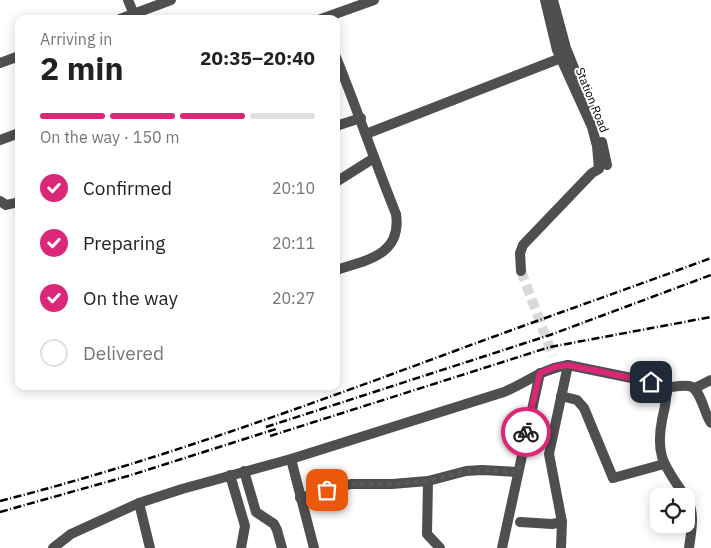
<!DOCTYPE html>
<meta charset="utf-8">
<style>
:root{--surface:#fff;--page:#f2f2f2;--text:#202124;--muted:#757577;--line:#e0e0e0;--accent:#db2777}
body{margin:0;font-family:"IBM Plex Sans",sans-serif;background:var(--page);color:var(--text);height:100vh;display:flex;flex-direction:column;font-size:19px;white-space:nowrap}
*{box-sizing:border-box;margin:0}
p{font-size:16px;color:var(--muted)}
.icon{flex:none;width:28px;height:28px;fill:none;stroke:currentColor;stroke-width:2;stroke-linecap:round;stroke-linejoin:round}
.map{position:relative;flex:1;overflow:hidden}
.details{position:absolute;left:15px;top:15px;width:325px;height:375px;display:flex;flex-direction:column;background:var(--surface);border-radius:10px;box-shadow:0 2px 12px #0003}
.details>*{flex:none}
.fabs{position:absolute;left:650px;top:488px;display:grid;gap:10px}
.fabs a{display:grid;place-items:center;width:45px;height:45px;border-radius:10px;background:var(--surface);box-shadow:0 2px 12px #0003;font-size:25px}
.pin{position:absolute;display:grid;place-items:center;width:42px;height:42px;color:#fff;margin:-21px;border-radius:10px;box-shadow:0 2px 8px #0006}
.courier{position:absolute;display:grid;place-items:center;width:50px;height:50px;margin:-25px;border:4px solid #db2777;border-radius:50%;background:#fff;color:#222;box-shadow:0 1px 6px #0007}
.head em{font-style:normal;font-weight:700}
.head div{display:flex;flex-direction:column-reverse}
.head{display:flex;align-items:center;justify-content:space-between;height:85px;padding:0 25px}
h1{font-size:32px;font-weight:700;line-height:38px}
.bar{display:grid;grid-template-columns:repeat(4,1fr);gap:8px 5px;align-content:center;height:60px;padding:0 25px}
.bar i{height:6px;border-radius:4px;background:var(--line)}
.bar .selected{background:var(--accent)}
.bar p{grid-column:span 4}
ol{padding:0 25px;list-style:none}
li{display:flex;align-items:center;gap:15px;height:55px}
li p{margin-inline-start:auto}
li .icon{padding:5px;border-radius:50%;background:var(--accent);color:#fff;stroke-width:4}
li:last-child{color:var(--muted)}
li i{width:28px;height:28px;border:2px solid var(--line);border-radius:50%}
.map>svg:first-child{display:block}
.lines{fill:none;stroke-linecap:round;stroke-linejoin:round}
.minor-tunnel{stroke:#d9d9d9;stroke-width:10;stroke-dasharray:10 5;stroke-linecap:butt}
.minor{stroke:#4f4f4f;stroke-width:10}
.rail{stroke:#000;stroke-width:2.5;stroke-dasharray:8 2.5 1 2.5;stroke-linecap:butt}
.done{stroke:#595959;stroke-width:5;stroke-dasharray:0 9}
.route{stroke:#db2777;stroke-width:6}
.labels{text-anchor:middle;stroke-width:4;stroke-linejoin:round;paint-order:stroke}
.street-label{font-size:12px;fill:#000;stroke:#fff}
</style>
<div class="map">
<svg width="711" height="548" viewBox="0 0 711 548">
<rect width="100%" height="100%" fill="#fff"/>
<g class="lines">
<polyline class="minor-tunnel" points="521,271 553,356"/>
<g class="minor">
<polyline points="128,0 136,19"/>
<polyline points="553,0 566,48 589,105"/>
<polyline points="120,19 171,0"/>
<polyline points="321,19 374,0"/>
<path d="M336,57C357,109 375,162 396,214C402,255 367,260 336,270"/>
<polyline points="0,63 19,56"/>
<polyline points="336,126 361,118"/>
<polyline points="366,134 561,58"/>
<polyline points="0,140 19,133"/>
<polyline points="602,142 607,165"/>
<polyline points="336,182 374,158"/>
<polyline points="0,201 6,205 19,202"/>
<polyline points="521,271 520,253 523,245 592,173 599,169 597,146 592,127 557,50 545,0"/>
<path d="M665,388C673,387 682,385 689,386C701,388 704,414 711,423"/>
<polyline points="695,388 711,380"/>
<polyline points="561,396 577,400 584,408 613,478 664,464"/>
<polyline points="291,459 314,548"/>
<polyline points="244,471 256,512 274,524 277,530 282,548"/>
<polyline points="230,475 245,526 241,548"/>
<polyline points="428,481 427,534 440,548"/>
<polyline points="300,498 351,484 392,484 428,481 466,471 482,470 517,472"/>
<path d="M686,498C696,512 691,532 689,548"/>
<polyline points="139,503 150,548"/>
<polyline points="520,522 552,524 562,522"/>
<path d="M53,548L71,534L139,503L182,489L291,459L504,392C528,382 541,369 568,365L651,382L665,388C668,398 664,410 662,420C655,457 665,466 685,496"/>
<polyline points="502,548 540,373"/>
<polyline points="561,548 562,522 549,454 568,365"/>
</g>
<g class="rail">
<polyline points="266,427 550,335 711,275"/>
<polyline points="270,436 550,347 711,317"/>
<path d="M0,501C154,462 303,407 452,352C538,320 625,290 711,258"/>
<polyline points="0,512 128,476 276,429"/>
</g>
</g>
<g class="lines">
<polyline class="done" points="327,490 351,484 392,484 428,481 466,471 482,470 518,472 526,432"/>
<polyline class="route" points="526,432 540,373 555,367 568,365 651,382"/>
</g>
<g class="labels">
<g class="street-label">
<text transform="translate(592 100) rotate(68)" y="4">Station Road</text>
</g>
</g>
</svg>
<div class="fabs">
<a><svg class="icon" aria-label="locate" viewBox="0 0 24 24"><circle cx="12" cy="12" r="6"/><path d="M12 2v4M12 18v4M2 12h4M18 12h4"/></svg></a>
</div>
<div class="pin" style="left:327px;top:490px;background:#ea580c"><svg class="icon" aria-label="bag" viewBox="0 0 24 24"><path d="M5 8h14l-1 12H6zM9 8a3 3 0 0 1 6 0"/></svg></div>
<div class="pin" style="left:651px;top:382px;background:#1f2937"><svg class="icon" aria-label="home" viewBox="0 0 24 24"><path d="M3 11l9-7 9 7M6 9v11h12V9"/></svg></div>
<div class="courier" style="left:526px;top:432px"><svg class="icon" aria-label="bike" viewBox="0 0 24 24"><circle cx="6" cy="16" r="4"/><circle cx="18" cy="16" r="4"/><path d="M6 16l4-8h5l3 8M10 8l3 8H6M13 5h3"/></svg></div>
<section class="details">
<div class="head"><div><h1>2 min</h1><p>Arriving in</p></div><em>20:35–20:40</em></div>
<div class="bar"><i class="selected"></i><i class="selected"></i><i class="selected"></i><i></i><p>On the way · 150 m</p></div>
<ol>
<li><svg class="icon" aria-label="check" viewBox="0 0 24 24"><path d="M5 12l5 5 9-10"/></svg>Confirmed<p>20:10</p></li>
<li><svg class="icon" aria-label="check" viewBox="0 0 24 24"><path d="M5 12l5 5 9-10"/></svg>Preparing<p>20:11</p></li>
<li><svg class="icon" aria-label="check" viewBox="0 0 24 24"><path d="M5 12l5 5 9-10"/></svg>On the way<p>20:27</p></li>
<li><i></i>Delivered</li>
</ol>
</section>
</div>
